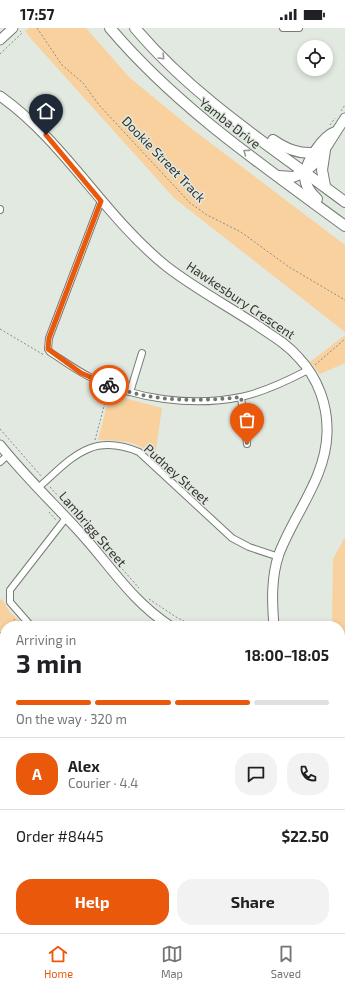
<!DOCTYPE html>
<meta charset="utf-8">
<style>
:root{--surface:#fff;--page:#f2f2f2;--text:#202124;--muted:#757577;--line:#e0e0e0;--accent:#ea580c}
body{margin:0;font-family:"Exo 2",sans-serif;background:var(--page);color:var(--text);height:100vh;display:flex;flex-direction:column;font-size:15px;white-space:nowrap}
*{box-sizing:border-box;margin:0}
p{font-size:13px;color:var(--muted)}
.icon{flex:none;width:22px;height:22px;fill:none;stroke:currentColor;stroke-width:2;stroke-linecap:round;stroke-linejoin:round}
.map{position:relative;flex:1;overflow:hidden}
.drawer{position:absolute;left:0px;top:593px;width:345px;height:312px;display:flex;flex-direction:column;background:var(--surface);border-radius:16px 16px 0 0;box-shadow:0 2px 6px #0003}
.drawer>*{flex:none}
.controls{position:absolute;left:297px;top:12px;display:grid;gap:8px}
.controls a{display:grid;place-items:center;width:36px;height:36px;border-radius:50%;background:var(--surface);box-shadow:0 2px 6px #0003;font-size:20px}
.pin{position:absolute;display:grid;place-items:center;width:34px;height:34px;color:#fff;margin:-41px -17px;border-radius:50% 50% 50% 0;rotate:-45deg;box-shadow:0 0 4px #0007}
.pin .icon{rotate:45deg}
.courier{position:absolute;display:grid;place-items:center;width:40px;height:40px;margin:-20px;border:3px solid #ea580c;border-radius:50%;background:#fff;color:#222;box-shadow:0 1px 5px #0007}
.headline em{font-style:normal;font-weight:700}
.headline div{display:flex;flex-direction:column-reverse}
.headline{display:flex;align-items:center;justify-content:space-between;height:68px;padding:0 16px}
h1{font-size:26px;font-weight:700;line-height:30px}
.bar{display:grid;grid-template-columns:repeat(4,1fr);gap:6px 4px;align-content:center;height:48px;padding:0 16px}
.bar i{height:5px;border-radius:3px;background:var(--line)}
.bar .selected{background:var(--accent)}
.bar p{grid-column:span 4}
.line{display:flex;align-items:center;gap:10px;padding:0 16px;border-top:1px solid var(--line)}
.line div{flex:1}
.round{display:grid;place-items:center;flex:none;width:42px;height:42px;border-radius:16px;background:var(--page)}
.primary-button{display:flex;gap:8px;margin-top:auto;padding:8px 16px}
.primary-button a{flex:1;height:46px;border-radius:16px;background:var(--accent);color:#fff;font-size:16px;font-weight:700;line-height:46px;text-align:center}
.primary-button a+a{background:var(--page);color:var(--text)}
.status{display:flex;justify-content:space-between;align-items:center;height:28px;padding:0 20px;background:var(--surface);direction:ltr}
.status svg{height:11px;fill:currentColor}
.dock{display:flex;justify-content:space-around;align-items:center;height:56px;border-top:1px solid var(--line);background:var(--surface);font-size:11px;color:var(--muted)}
.dock a{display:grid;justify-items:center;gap:2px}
.dock .selected{color:var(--accent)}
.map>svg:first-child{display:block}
.green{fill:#f9d19e}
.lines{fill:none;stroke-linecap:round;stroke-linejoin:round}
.street-casing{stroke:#757c74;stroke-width:8}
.secondary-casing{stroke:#757c74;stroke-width:11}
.primary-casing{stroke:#757c74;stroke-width:12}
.path{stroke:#888d87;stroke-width:1;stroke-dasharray:2 2;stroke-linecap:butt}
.street{stroke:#fff;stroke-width:6}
.secondary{stroke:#fff;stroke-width:9}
.primary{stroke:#fff;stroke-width:10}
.oneway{stroke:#989a98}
.done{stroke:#70746f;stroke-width:4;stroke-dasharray:0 7.2}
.route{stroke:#ea580c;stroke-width:5}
.labels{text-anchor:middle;stroke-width:3;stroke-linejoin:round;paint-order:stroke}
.street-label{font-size:13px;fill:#323532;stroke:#e2e9e0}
</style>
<div class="status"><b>17:57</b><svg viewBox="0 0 49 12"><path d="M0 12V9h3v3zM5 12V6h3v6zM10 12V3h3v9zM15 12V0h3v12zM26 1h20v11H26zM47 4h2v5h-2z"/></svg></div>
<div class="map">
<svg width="345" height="905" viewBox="0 0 345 905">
<rect width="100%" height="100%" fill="#e2e9e0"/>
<g class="green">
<polygon points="29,0 86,0 129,49 192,101 345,217 345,304 174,170 32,12 25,3"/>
<polygon points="345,307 345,335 320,346 310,334"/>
<path d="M110,366L162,380L155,429C136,412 123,413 98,412Z"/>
<polygon points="345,509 345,905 0,905 0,866 5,867 5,900 340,900 340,598 332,598 333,531"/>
<polygon points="2,571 9,583 23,596 21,598 5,598 5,612 0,616 0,572"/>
</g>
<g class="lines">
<g class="street-casing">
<g id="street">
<polyline points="283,0 299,0"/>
<path d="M101,173L49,310L48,321L50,324C64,333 77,343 92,350C136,371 192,379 241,369C264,364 287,353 308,342"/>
<polyline points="0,182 0,181"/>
<polyline points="130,364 142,325"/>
<polyline points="241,369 247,416"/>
<polyline points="0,434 8,427"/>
<path d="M39,459C72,430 91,404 139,424L232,510L249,519L279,529"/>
<polyline points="31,598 10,574 10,562 66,490"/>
</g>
</g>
<g class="secondary-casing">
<g id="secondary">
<polyline points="0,12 13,0"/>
<path d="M0,68C65,114 104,188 166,238C194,260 228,278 258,298C273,308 288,317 299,330C318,350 328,378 327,405C326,450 294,486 279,526C271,549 272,574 274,598"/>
<polyline points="305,144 317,134 345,90"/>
<path d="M305,144C307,132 323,108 334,104"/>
<path d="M0,417C23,446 51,473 76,500C109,535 129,571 170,598"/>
<polyline points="0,799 5,800"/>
</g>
</g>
<g class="primary-casing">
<g id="primary">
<path d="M110,0C177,79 262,137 345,198"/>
<path d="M135,0C194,70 273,120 345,174"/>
<path d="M273,112C286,121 298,126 314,125"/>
<path d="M305,144C304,155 309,164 317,171"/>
<polyline points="278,148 293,149 305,144"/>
<polyline points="325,158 322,142 325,122"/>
</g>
</g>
<g class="path">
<polyline points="37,0 62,37 83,55 99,77 190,175 207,187 241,204 289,239 345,272"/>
<polyline points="0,26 22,5 20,3"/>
<polyline points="341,83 345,77"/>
<polyline points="330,97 335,90"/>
<polyline points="0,301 44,327"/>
<polyline points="315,337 345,311"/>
<polyline points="0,401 42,449"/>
<polyline points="95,412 108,363"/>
<polyline points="50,459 72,483"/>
<polyline points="49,484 56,492"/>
<polyline points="117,535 139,560"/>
<polyline points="149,571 176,589 194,598"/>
<polyline points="8,598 15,591"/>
<polyline points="149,598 152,594"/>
<polyline points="0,605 5,600"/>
<polyline points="0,687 5,691"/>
<polyline points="340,877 345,870"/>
<polyline points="157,900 159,905"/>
<polyline points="276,905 296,900"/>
</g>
<use href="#street" class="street"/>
<use href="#secondary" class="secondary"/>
<use href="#primary" class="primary"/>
</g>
<defs><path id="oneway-chevron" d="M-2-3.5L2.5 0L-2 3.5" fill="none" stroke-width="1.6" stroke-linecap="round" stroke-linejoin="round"/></defs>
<g class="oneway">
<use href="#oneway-chevron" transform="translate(162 29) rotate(46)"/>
<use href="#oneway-chevron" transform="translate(246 124) rotate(-143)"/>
</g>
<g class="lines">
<path class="done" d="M109,357C151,374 197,374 241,369L247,416"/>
<polyline class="route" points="46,107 101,173 49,310 48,321 81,345 109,357"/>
</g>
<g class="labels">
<g class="street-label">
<text transform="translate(230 95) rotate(38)" y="5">Yamba Drive</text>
<text transform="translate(164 131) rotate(46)" y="5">Dookie Street Track</text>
<text transform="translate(241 272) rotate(34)" y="5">Hawkesbury Crescent</text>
<text transform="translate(177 446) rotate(42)" y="5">Pudney Street</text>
<text transform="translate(93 501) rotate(49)" y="5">Lambrigg Street</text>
</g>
</g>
</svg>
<div class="controls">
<a><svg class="icon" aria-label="locate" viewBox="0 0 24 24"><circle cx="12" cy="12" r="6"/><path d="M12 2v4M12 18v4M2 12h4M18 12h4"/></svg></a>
</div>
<div class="pin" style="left:247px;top:416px;background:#ea580c"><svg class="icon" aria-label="bag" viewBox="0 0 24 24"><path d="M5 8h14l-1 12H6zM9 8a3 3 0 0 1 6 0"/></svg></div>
<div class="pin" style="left:46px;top:107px;background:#1f2937"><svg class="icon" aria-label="home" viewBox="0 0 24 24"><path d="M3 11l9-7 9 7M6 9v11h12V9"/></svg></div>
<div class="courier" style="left:109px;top:357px"><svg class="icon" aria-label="bike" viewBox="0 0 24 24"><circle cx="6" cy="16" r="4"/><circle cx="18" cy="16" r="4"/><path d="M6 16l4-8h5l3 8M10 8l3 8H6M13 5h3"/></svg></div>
<section class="drawer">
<div class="headline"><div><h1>3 min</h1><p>Arriving in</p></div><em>18:00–18:05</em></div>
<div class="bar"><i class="selected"></i><i class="selected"></i><i class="selected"></i><i></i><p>On the way · 320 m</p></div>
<div class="line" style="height:72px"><b class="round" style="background:var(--accent);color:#fff">A</b><div><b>Alex</b><p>Courier · 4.4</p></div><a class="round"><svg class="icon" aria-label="chat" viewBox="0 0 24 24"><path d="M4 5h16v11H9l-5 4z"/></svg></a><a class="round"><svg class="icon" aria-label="phone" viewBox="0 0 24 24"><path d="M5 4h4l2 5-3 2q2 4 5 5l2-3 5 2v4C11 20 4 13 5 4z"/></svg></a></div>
<div class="line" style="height:52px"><div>Order #8445</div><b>$22.50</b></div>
<div class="primary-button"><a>Help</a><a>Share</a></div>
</section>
</div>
<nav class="dock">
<a class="selected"><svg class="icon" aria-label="home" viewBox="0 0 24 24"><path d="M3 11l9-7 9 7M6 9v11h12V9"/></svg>Home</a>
<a><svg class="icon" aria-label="map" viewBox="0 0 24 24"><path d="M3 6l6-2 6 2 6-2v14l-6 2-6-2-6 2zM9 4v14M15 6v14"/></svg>Map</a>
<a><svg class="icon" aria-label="saved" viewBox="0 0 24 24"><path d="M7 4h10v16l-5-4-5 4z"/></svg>Saved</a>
</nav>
